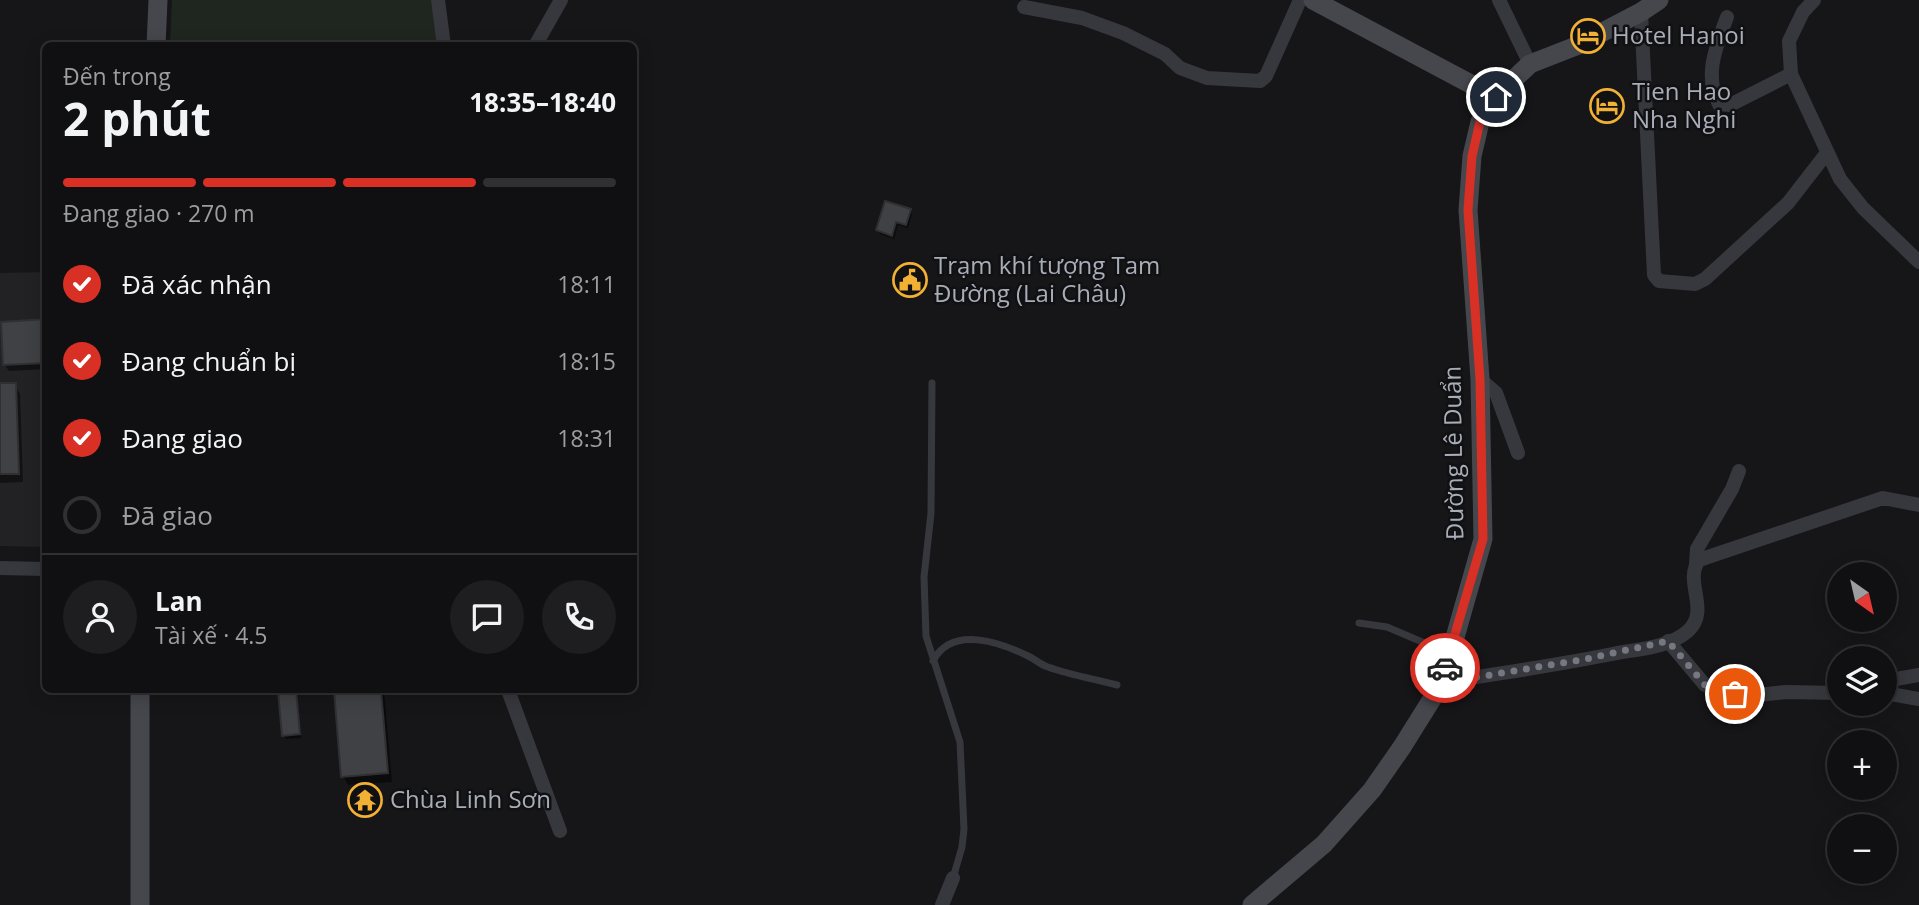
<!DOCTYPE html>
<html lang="vi">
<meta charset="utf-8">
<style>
:root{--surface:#101012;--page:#1e1e20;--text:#f1f3f6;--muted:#9c9d9f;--line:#303032;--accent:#d93025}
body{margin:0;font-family:"Open Sans",sans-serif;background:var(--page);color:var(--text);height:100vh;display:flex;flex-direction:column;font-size:26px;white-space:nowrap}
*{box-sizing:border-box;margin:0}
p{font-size:23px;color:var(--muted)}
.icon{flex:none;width:38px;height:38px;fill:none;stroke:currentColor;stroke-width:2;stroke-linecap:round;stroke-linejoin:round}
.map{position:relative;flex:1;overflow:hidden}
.panel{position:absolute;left:42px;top:42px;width:595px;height:651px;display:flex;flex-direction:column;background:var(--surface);border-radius:10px;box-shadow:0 4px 18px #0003,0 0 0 2px var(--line)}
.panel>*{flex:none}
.needle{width:46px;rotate:146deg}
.tools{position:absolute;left:1827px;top:562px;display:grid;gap:14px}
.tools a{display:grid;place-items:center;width:70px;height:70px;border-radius:50%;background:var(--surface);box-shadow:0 4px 18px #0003,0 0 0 2px var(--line);font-size:35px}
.pin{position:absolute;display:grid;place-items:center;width:60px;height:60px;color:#fff;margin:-30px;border:4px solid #fff;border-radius:50%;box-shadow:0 2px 7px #0007}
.courier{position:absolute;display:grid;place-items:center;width:70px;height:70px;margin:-35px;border:5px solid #d93025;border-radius:50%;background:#fff;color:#222;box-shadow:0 2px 9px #0007}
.headline em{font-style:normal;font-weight:700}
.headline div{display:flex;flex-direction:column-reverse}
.headline{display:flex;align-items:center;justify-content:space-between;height:119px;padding:0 21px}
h1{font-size:46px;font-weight:700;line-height:52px}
.bar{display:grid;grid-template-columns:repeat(4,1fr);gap:10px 7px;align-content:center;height:84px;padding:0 21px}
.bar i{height:9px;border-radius:5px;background:var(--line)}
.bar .active{background:var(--accent)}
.bar p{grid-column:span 4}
.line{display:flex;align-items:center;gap:18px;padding:0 21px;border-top:2px solid var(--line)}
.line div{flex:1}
.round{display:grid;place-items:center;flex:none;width:74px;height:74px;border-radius:37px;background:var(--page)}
ol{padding:0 21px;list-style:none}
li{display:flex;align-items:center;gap:21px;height:77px}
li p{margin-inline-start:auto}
li .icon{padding:7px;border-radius:50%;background:var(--accent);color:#fff;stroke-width:4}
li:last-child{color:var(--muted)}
li i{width:38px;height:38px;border:4px solid var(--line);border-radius:50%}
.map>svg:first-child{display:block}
.built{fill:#222225}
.green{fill:#1e261f}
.shadow{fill:#0007}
.building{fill:#404145;stroke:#303034;stroke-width:2}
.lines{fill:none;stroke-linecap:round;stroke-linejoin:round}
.lane{stroke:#37383d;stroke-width:7}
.street{stroke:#37383d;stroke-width:14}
.secondary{stroke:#45474d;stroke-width:19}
.done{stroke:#757880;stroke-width:7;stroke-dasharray:0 12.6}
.route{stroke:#d93025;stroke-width:9}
.labels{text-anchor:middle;stroke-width:5;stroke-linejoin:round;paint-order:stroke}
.poi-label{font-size:24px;fill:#a8adb8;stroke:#111113;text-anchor:start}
.street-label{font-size:24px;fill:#a8adb8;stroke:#111113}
</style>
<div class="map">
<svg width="1919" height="905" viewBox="0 0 1919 905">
<rect width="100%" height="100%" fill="#161618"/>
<polygon class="built" points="45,272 45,547 0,546 0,273"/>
<polygon class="green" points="172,0 431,0 440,45 170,46"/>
<g class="shadow">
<polygon points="910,210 912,214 908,228 898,225 894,239 880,234 877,230"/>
<polygon points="45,321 46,369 9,371 5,365"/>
<polygon points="0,385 15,385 20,394 23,482 0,483"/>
<polygon points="280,690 295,690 297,693 301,738 286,739 284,735"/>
<polygon points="336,690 384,690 392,782 348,785 343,776"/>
</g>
<g class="building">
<polygon points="885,201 911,209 906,225 896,222 892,236 876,230"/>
<polygon points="46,319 46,363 3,365 1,322"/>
<polygon points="0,383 16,383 19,474 0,474"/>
<polygon points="278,690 296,690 300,734 282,736"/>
<polygon points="334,690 381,690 388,773 341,777"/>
</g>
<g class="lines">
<g class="lane">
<polyline points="932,383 931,513 924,577 926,636 960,742 964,829 962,847 953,878"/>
<polyline points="1359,623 1387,627 1448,653"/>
<path d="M933,661C952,625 1000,642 1030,657C1036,660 1041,665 1048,667C1070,675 1094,679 1117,685"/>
</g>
<g class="street">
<polyline points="438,0 444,46"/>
<polyline points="1499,0 1530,64"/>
<polyline points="1814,0 1803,12 1789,41 1791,74 1840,179 1863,208 1919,262"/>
<polyline points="1024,7 1082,18 1123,33 1165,54 1180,68 1207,78 1260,81 1266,76 1300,0"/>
<polyline points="1641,12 1654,275 1659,281 1695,284 1705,279 1788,203 1826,154"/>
<path d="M1727,17C1717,45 1703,75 1719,104L1730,105L1791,74"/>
<polyline points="535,46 561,0"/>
<polyline points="1480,379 1496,393 1518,453"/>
<polyline points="1696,565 1697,549 1732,489 1739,471"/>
<polyline points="0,568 46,569"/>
<polyline points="1668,641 1705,685 1723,692 1749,696 1786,692 1839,693"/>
<polyline points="1885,681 1919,675"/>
<path d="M1442,683C1500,673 1559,665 1617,653C1640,649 1670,647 1688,631C1711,610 1683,582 1699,560L1883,498L1919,505"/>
<polyline points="508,690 560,831"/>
<polyline points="1885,693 1919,699"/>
<polyline points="942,905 953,878"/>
</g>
<g class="secondary">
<polyline points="1313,0 1495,97"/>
<polyline points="156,46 158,0"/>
<polyline points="140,905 140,690"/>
<polyline points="1252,905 1324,844 1372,790 1402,747 1442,683 1483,539 1480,379 1468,210 1472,156 1480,122 1495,97 1530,64 1576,46 1641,12 1659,0"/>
</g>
</g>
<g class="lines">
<polyline class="done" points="1445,668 1442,683 1586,659 1668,641 1705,685 1735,694"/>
<polyline class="route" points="1445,668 1483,539 1480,379 1468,210 1472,156 1480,122 1496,97"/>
</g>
<defs>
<g id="hotel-ring" transform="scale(1.75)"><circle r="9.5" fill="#111113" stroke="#f2b134" stroke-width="1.5"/><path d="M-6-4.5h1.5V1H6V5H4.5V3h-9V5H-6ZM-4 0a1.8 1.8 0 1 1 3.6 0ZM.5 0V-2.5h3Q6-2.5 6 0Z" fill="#f2b134"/></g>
<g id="civic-ring" transform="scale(1.75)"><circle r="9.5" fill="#111113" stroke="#f2b134" stroke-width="1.5"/><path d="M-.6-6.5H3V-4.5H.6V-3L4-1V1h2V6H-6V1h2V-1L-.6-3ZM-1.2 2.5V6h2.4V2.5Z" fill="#f2b134"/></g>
<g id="temple-ring" transform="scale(1.75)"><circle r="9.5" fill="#111113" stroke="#f2b134" stroke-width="1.5"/><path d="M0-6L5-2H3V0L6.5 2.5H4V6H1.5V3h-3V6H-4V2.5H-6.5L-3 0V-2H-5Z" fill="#f2b134"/></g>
</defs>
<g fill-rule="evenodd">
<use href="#hotel-ring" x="1588" y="36"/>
<use href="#hotel-ring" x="1607" y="106"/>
<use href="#civic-ring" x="910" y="280"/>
<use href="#temple-ring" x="365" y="800"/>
</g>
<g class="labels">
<g class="poi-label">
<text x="1612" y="44">Hotel Hanoi</text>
<text x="1632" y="100">Tien Hao<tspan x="1632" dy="28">Nha Nghi</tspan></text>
<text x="934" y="274">Trạm khí tượng Tam<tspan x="934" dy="28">Đường (Lai Châu)</tspan></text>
<text x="390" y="808">Chùa Linh Sơn</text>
</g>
<g class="street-label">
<text transform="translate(1454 453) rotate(-91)" y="8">Đường Lê Duẩn</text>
</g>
</g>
</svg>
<div class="tools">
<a><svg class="needle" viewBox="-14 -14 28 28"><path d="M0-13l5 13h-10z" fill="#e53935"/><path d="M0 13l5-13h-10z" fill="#9c9d9f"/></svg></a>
<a><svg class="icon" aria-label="layers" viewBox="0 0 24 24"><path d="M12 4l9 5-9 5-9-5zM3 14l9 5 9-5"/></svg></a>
<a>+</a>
<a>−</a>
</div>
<div class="pin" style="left:1735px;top:694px;background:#ea580c"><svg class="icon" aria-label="bag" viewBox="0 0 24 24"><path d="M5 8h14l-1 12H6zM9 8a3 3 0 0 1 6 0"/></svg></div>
<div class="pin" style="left:1496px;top:97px;background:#1f2937"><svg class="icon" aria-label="home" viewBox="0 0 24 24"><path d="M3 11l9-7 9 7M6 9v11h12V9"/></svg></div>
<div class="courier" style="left:1445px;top:668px"><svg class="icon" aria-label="car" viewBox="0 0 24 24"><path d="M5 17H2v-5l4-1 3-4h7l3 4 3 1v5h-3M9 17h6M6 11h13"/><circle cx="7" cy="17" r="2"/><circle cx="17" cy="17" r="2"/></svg></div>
<section class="panel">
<div class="headline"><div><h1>2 phút</h1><p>Đến trong</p></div><em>18:35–18:40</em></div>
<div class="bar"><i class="active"></i><i class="active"></i><i class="active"></i><i></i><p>Đang giao · 270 m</p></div>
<ol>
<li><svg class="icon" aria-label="check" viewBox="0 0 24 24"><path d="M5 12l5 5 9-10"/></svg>Đã xác nhận<p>18:11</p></li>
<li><svg class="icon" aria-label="check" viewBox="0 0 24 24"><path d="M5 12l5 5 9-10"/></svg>Đang chuẩn bị<p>18:15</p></li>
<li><svg class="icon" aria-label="check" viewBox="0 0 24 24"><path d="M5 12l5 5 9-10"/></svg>Đang giao<p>18:31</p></li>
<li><i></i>Đã giao</li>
</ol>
<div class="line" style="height:126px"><a class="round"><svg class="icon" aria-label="person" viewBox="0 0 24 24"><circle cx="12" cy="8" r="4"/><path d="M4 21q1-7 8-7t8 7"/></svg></a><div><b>Lan</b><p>Tài xế · 4.5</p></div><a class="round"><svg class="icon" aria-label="chat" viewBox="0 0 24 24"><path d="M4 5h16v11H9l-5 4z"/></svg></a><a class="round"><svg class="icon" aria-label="phone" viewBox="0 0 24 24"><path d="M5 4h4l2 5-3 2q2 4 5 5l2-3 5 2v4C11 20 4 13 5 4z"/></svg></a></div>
</section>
</div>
